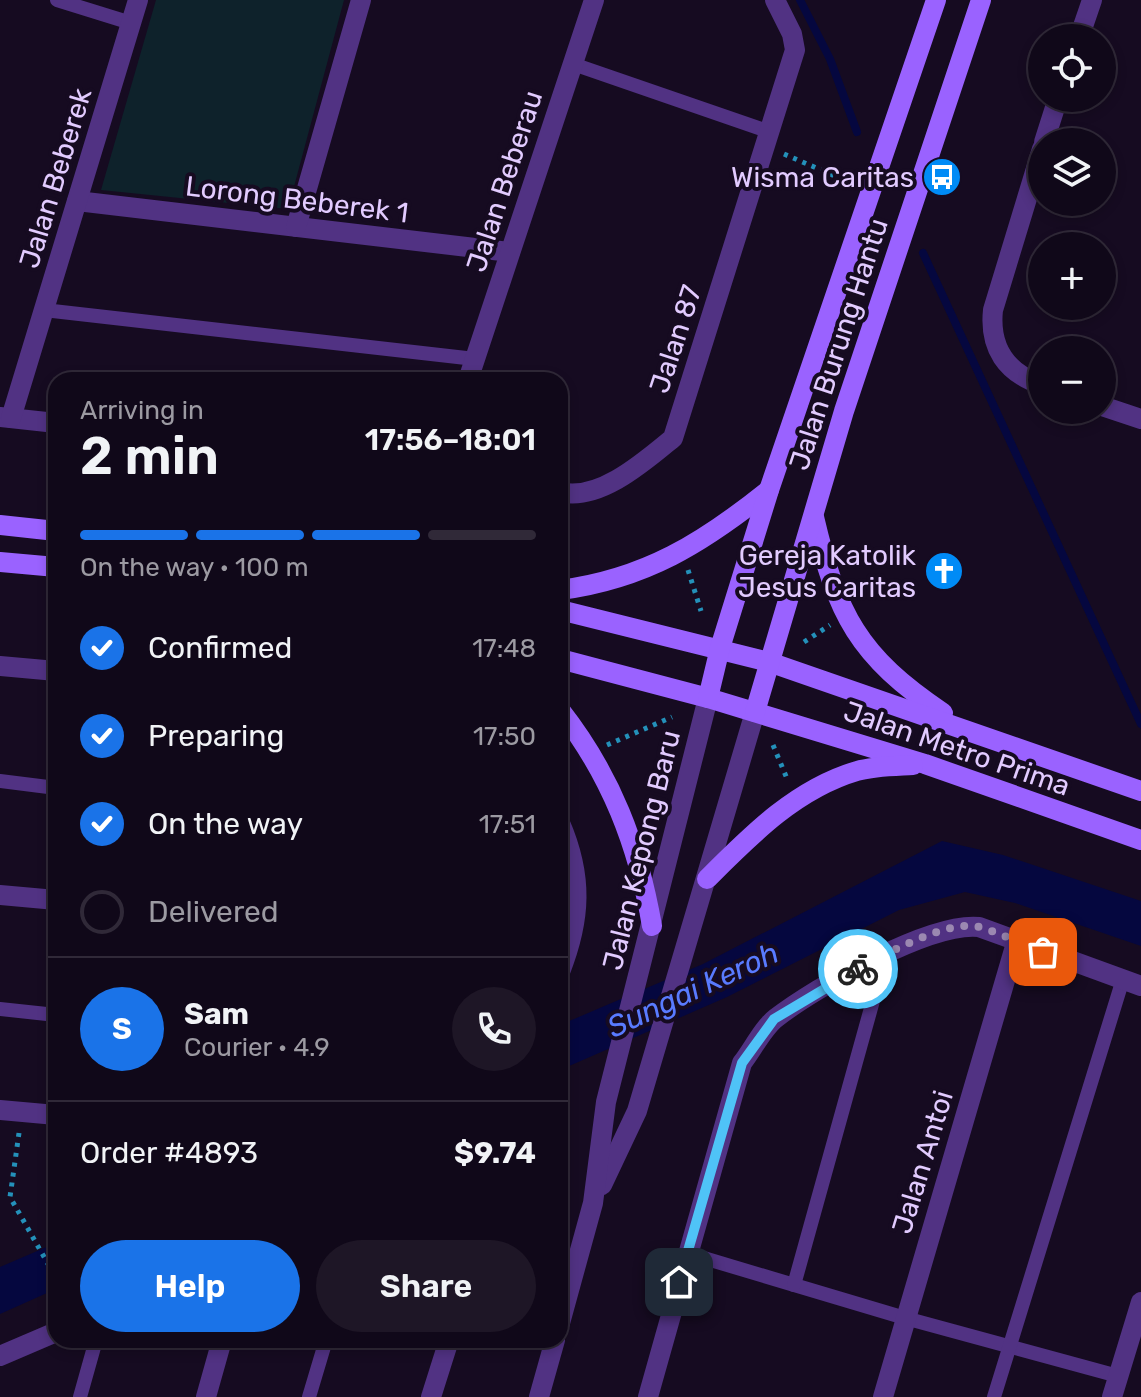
<!DOCTYPE html>
<meta charset="utf-8">
<style>
:root{--surface:#100819;--page:#1e1626;--text:#f1f3f6;--muted:#9c9aa2;--line:#302938;--accent:#1a73e8}
body{margin:0;font-family:Rubik,sans-serif;background:var(--page);color:var(--text);height:100vh;display:flex;flex-direction:column;font-size:30px;white-space:nowrap}
*{box-sizing:border-box;margin:0}
p{font-size:26px;color:var(--muted)}
.icon{flex:none;width:44px;height:44px;fill:none;stroke:currentColor;stroke-width:2;stroke-linecap:round;stroke-linejoin:round}
.map{position:relative;flex:1;overflow:hidden}
.panel{position:absolute;left:48px;top:372px;width:520px;height:976px;display:flex;flex-direction:column;background:var(--surface);border-radius:24px;box-shadow:0 4px 12px #0003,0 0 0 2px var(--line)}
.panel>*{flex:none}
.tools{position:absolute;left:1028px;top:24px;display:grid;gap:16px}
.tools a{display:grid;place-items:center;width:88px;height:88px;border-radius:50%;background:var(--surface);box-shadow:0 4px 12px #0003,0 0 0 2px var(--line);font-size:40px}
.pin{position:absolute;display:grid;place-items:center;width:68px;height:68px;color:#fff;margin:-34px;border-radius:16px;box-shadow:0 4px 12px #0006}
.courier{position:absolute;display:grid;place-items:center;width:80px;height:80px;margin:-40px;border:6px solid #4fc3f7;border-radius:50%;background:#fff;color:#222;box-shadow:0 2px 10px #0007}
.summary em{font-style:normal;font-weight:600}
.summary div{display:flex;flex-direction:column-reverse}
.summary{display:flex;align-items:center;justify-content:space-between;height:136px;padding:0 32px}
h1{font-size:52px;font-weight:600;line-height:60px}
.bar{display:grid;grid-template-columns:repeat(4,1fr);gap:12px 8px;align-content:center;height:96px;padding:0 32px}
.bar i{height:10px;border-radius:6px;background:var(--line)}
.bar .current{background:var(--accent)}
.bar p{grid-column:span 4}
.line{display:flex;align-items:center;gap:20px;padding:0 32px;border-top:2px solid var(--line)}
.line div{flex:1}
.round{display:grid;place-items:center;flex:none;width:84px;height:84px;border-radius:42px;background:var(--page)}
ol{padding:0 32px;list-style:none}
li{display:flex;align-items:center;gap:24px;height:88px}
li p{margin-inline-start:auto}
li .icon{padding:8px;border-radius:50%;background:var(--accent);color:#fff;stroke-width:4}
li:last-child{color:var(--muted)}
li i{width:44px;height:44px;border:4px solid var(--line);border-radius:50%}
.button{display:flex;gap:16px;margin-top:auto;padding:16px 32px}
.button a{flex:1;height:92px;border-radius:48px;background:var(--accent);color:#fff;font-size:32px;font-weight:600;line-height:92px;text-align:center}
.button a+a{background:var(--page);color:var(--text)}
.map>svg:first-child{display:block}
.green{fill:#0e222b}
.water{fill:#05073f}
.lines{fill:none;stroke-linecap:round;stroke-linejoin:round}
.stream{stroke:#05073f;stroke-width:8}
.path{stroke:#2491ba;stroke-width:5;stroke-dasharray:4 6;stroke-linecap:butt}
.service{stroke:#513283;stroke-width:14}
.minor{stroke:#513283;stroke-width:20}
.tertiary{stroke:#513283;stroke-width:20}
.secondary{stroke:#9a62ff;stroke-width:20}
.done{stroke:#9b88b1;stroke-width:8;stroke-dasharray:0 14.4}
.route{stroke:#4fc3f7;stroke-width:10}
.labels{text-anchor:middle;stroke-width:8;stroke-linejoin:round;paint-order:stroke}
.poi-label{font-size:28px;fill:#e2cbff;stroke:#160b21;text-anchor:end}
.street-label{font-size:28px;fill:#e2cbff;stroke:#160b21}
.water-label{font-size:30px;font-style:italic;fill:#597bff;stroke:#160b21}
</style>
<div class="map">
<svg width="1141" height="1397" viewBox="0 0 1141 1397">
<rect width="100%" height="100%" fill="#160b21"/>
<polygon class="green" points="156,0 344,0 288,209 101,190"/>
<g class="water">
<polygon points="942,841 1003,855 1141,901 1141,946 1015,903 965,892 899,910 727,997 560,1070 560,1025 703,964"/>
<polygon points="56,1243 56,1289 0,1314 0,1267"/>
</g>
<g class="lines">
<g class="stream">
<polyline points="800,0 830,59 857,132"/>
<polyline points="923,253 1141,724"/>
</g>
<g class="path">
<polyline points="784,154 851,183"/>
<polyline points="688,570 701,611"/>
<polyline points="804,642 830,625"/>
<polyline points="607,745 672,717"/>
<polyline points="773,745 788,781"/>
<polyline points="19,1133 10,1197 56,1278"/>
</g>
<g class="service">
<polyline points="57,0 131,23"/>
<polyline points="573,64 770,132"/>
<polyline points="44,310 475,359"/>
<polyline points="0,781 56,788"/>
<polyline points="0,1009 56,1015"/>
<polyline points="687,1253 905,1318 1118,1376"/>
<polyline points="794,1285 886,954"/>
<polyline points="80,1397 96,1340"/>
<polyline points="309,1397 326,1340"/>
<polyline points="994,1397 1123,979"/>
</g>
<g class="minor">
<polyline points="1079,38 1092,0"/>
<polyline points="1044,142 1058,98"/>
<path d="M1042,149L993,310C989,348 1006,373 1042,385"/>
<polyline points="77,201 510,252"/>
<polyline points="296,227 361,0"/>
<polyline points="468,380 594,0"/>
<polyline points="1102,406 1141,419"/>
<polyline points="0,417 56,423"/>
<polyline points="11,418 138,0"/>
<path d="M560,492C599,502 645,461 673,438L795,50L792,34L775,0"/>
<polyline points="0,666 56,671"/>
<path d="M560,823C583,876 581,919 560,972"/>
<polyline points="0,895 56,900"/>
<polyline points="0,1110 56,1115"/>
<polyline points="0,1356 56,1332"/>
<polyline points="206,1397 222,1340"/>
<polyline points="431,1397 449,1340"/>
<path d="M648,1397L742,1063C753,1049 763,1028 776,1018C816,987 930,922 979,927L1141,986"/>
<polyline points="883,1397 1016,943"/>
<polyline points="1112,1397 1141,1302"/>
</g>
<g class="tertiary">
<polyline points="602,1185 637,1111 755,712"/>
<polyline points="560,1323 593,1203 606,1102 708,698"/>
<polyline points="539,1397 555,1340"/>
</g>
<g class="secondary">
<path d="M814,517C837,615 858,656 943,713"/>
<polyline points="0,525 56,531"/>
<polyline points="0,562 56,567"/>
<path d="M560,590C645,579 703,543 769,490"/>
<polyline points="560,610 769,662 1141,791"/>
<polyline points="560,659 708,698 925,764 1141,840"/>
<polyline points="708,698 720,648 769,490 936,0"/>
<path d="M560,710C611,775 638,845 652,926"/>
<polyline points="755,712 844,411 981,0"/>
<path d="M707,879C751,835 796,789 857,771C874,766 895,766 913,765"/>
</g>
</g>
<g class="lines">
<path class="done" d="M858,969C886,954 948,919 979,927C1001,933 1022,945 1043,952"/>
<polyline class="route" points="679,1282 742,1063 774,1019 858,969"/>
</g>
<defs>
<g id="bus-disc" transform="scale(2)"><circle r="9.5" fill="#008bf6" stroke="#160b21"/><path d="M-5-6H5V4H4V6H2V4H-2V6H-4V4H-5ZM-3.5-4V0h7V-4ZM-3.5 1.2v1.5H-2V1.2ZM2 1.2v1.5H3.5V1.2Z" fill="#fff"/></g>
<g id="church-disc" transform="scale(2)"><circle r="9.5" fill="#008bf6" stroke="#160b21"/><path d="M-1.2-6h2.4v3.5h3.3v2.4h-3.3V6h-2.4V-.1h-3.3v-2.4h3.3Z" fill="#fff"/></g>
</defs>
<g fill-rule="evenodd">
<use href="#bus-disc" x="942" y="177"/>
<use href="#church-disc" x="944" y="571"/>
</g>
<g class="labels">
<g class="poi-label">
<text x="914" y="187">Wisma Caritas</text>
<text x="916" y="565">Gereja Katolik<tspan x="916" dy="32">Jesus Caritas</tspan></text>
</g>
<g class="street-label">
<text transform="translate(55 178) rotate(-73)" y="10">Jalan Beberek</text>
<text transform="translate(504 181) rotate(-72)" y="10">Jalan Beberau</text>
<text transform="translate(297 199) rotate(7)" y="10">Lorong Beberek 1</text>
<text transform="translate(675 339) rotate(-72)" y="10">Jalan 87</text>
<text transform="translate(838 344) rotate(-72)" y="10">Jalan Burung Hantu</text>
<text transform="translate(957 748) rotate(19)" y="10">Jalan Metro Prima</text>
<text transform="translate(641 850) rotate(-76)" y="10">Jalan Kepong Baru</text>
<text transform="translate(922 1162) rotate(-73)" y="10">Jalan Antoi</text>
</g>
<g class="water-label">
<text transform="translate(693 990) rotate(-25)" y="10">Sungai Keroh</text>
</g>
</g>
</svg>
<div class="tools">
<a><svg class="icon" aria-label="locate" viewBox="0 0 24 24"><circle cx="12" cy="12" r="6"/><path d="M12 2v4M12 18v4M2 12h4M18 12h4"/></svg></a>
<a><svg class="icon" aria-label="layers" viewBox="0 0 24 24"><path d="M12 4l9 5-9 5-9-5zM3 14l9 5 9-5"/></svg></a>
<a>+</a>
<a>−</a>
</div>
<div class="pin" style="left:1043px;top:952px;background:#ea580c"><svg class="icon" aria-label="bag" viewBox="0 0 24 24"><path d="M5 8h14l-1 12H6zM9 8a3 3 0 0 1 6 0"/></svg></div>
<div class="pin" style="left:679px;top:1282px;background:#1f2937"><svg class="icon" aria-label="home" viewBox="0 0 24 24"><path d="M3 11l9-7 9 7M6 9v11h12V9"/></svg></div>
<div class="courier" style="left:858px;top:969px"><svg class="icon" aria-label="bike" viewBox="0 0 24 24"><circle cx="6" cy="16" r="4"/><circle cx="18" cy="16" r="4"/><path d="M6 16l4-8h5l3 8M10 8l3 8H6M13 5h3"/></svg></div>
<section class="panel">
<div class="summary"><div><h1>2 min</h1><p>Arriving in</p></div><em>17:56–18:01</em></div>
<div class="bar"><i class="current"></i><i class="current"></i><i class="current"></i><i></i><p>On the way · 100 m</p></div>
<ol>
<li><svg class="icon" aria-label="check" viewBox="0 0 24 24"><path d="M5 12l5 5 9-10"/></svg>Confirmed<p>17:48</p></li>
<li><svg class="icon" aria-label="check" viewBox="0 0 24 24"><path d="M5 12l5 5 9-10"/></svg>Preparing<p>17:50</p></li>
<li><svg class="icon" aria-label="check" viewBox="0 0 24 24"><path d="M5 12l5 5 9-10"/></svg>On the way<p>17:51</p></li>
<li><i></i>Delivered</li>
</ol>
<div class="line" style="height:144px"><b class="round" style="background:var(--accent);color:#fff">S</b><div><b>Sam</b><p>Courier · 4.9</p></div><a class="round"><svg class="icon" aria-label="phone" viewBox="0 0 24 24"><path d="M5 4h4l2 5-3 2q2 4 5 5l2-3 5 2v4C11 20 4 13 5 4z"/></svg></a></div>
<div class="line" style="height:104px"><div>Order #4893</div><b>$9.74</b></div>
<div class="button"><a>Help</a><a>Share</a></div>
</section>
</div>
